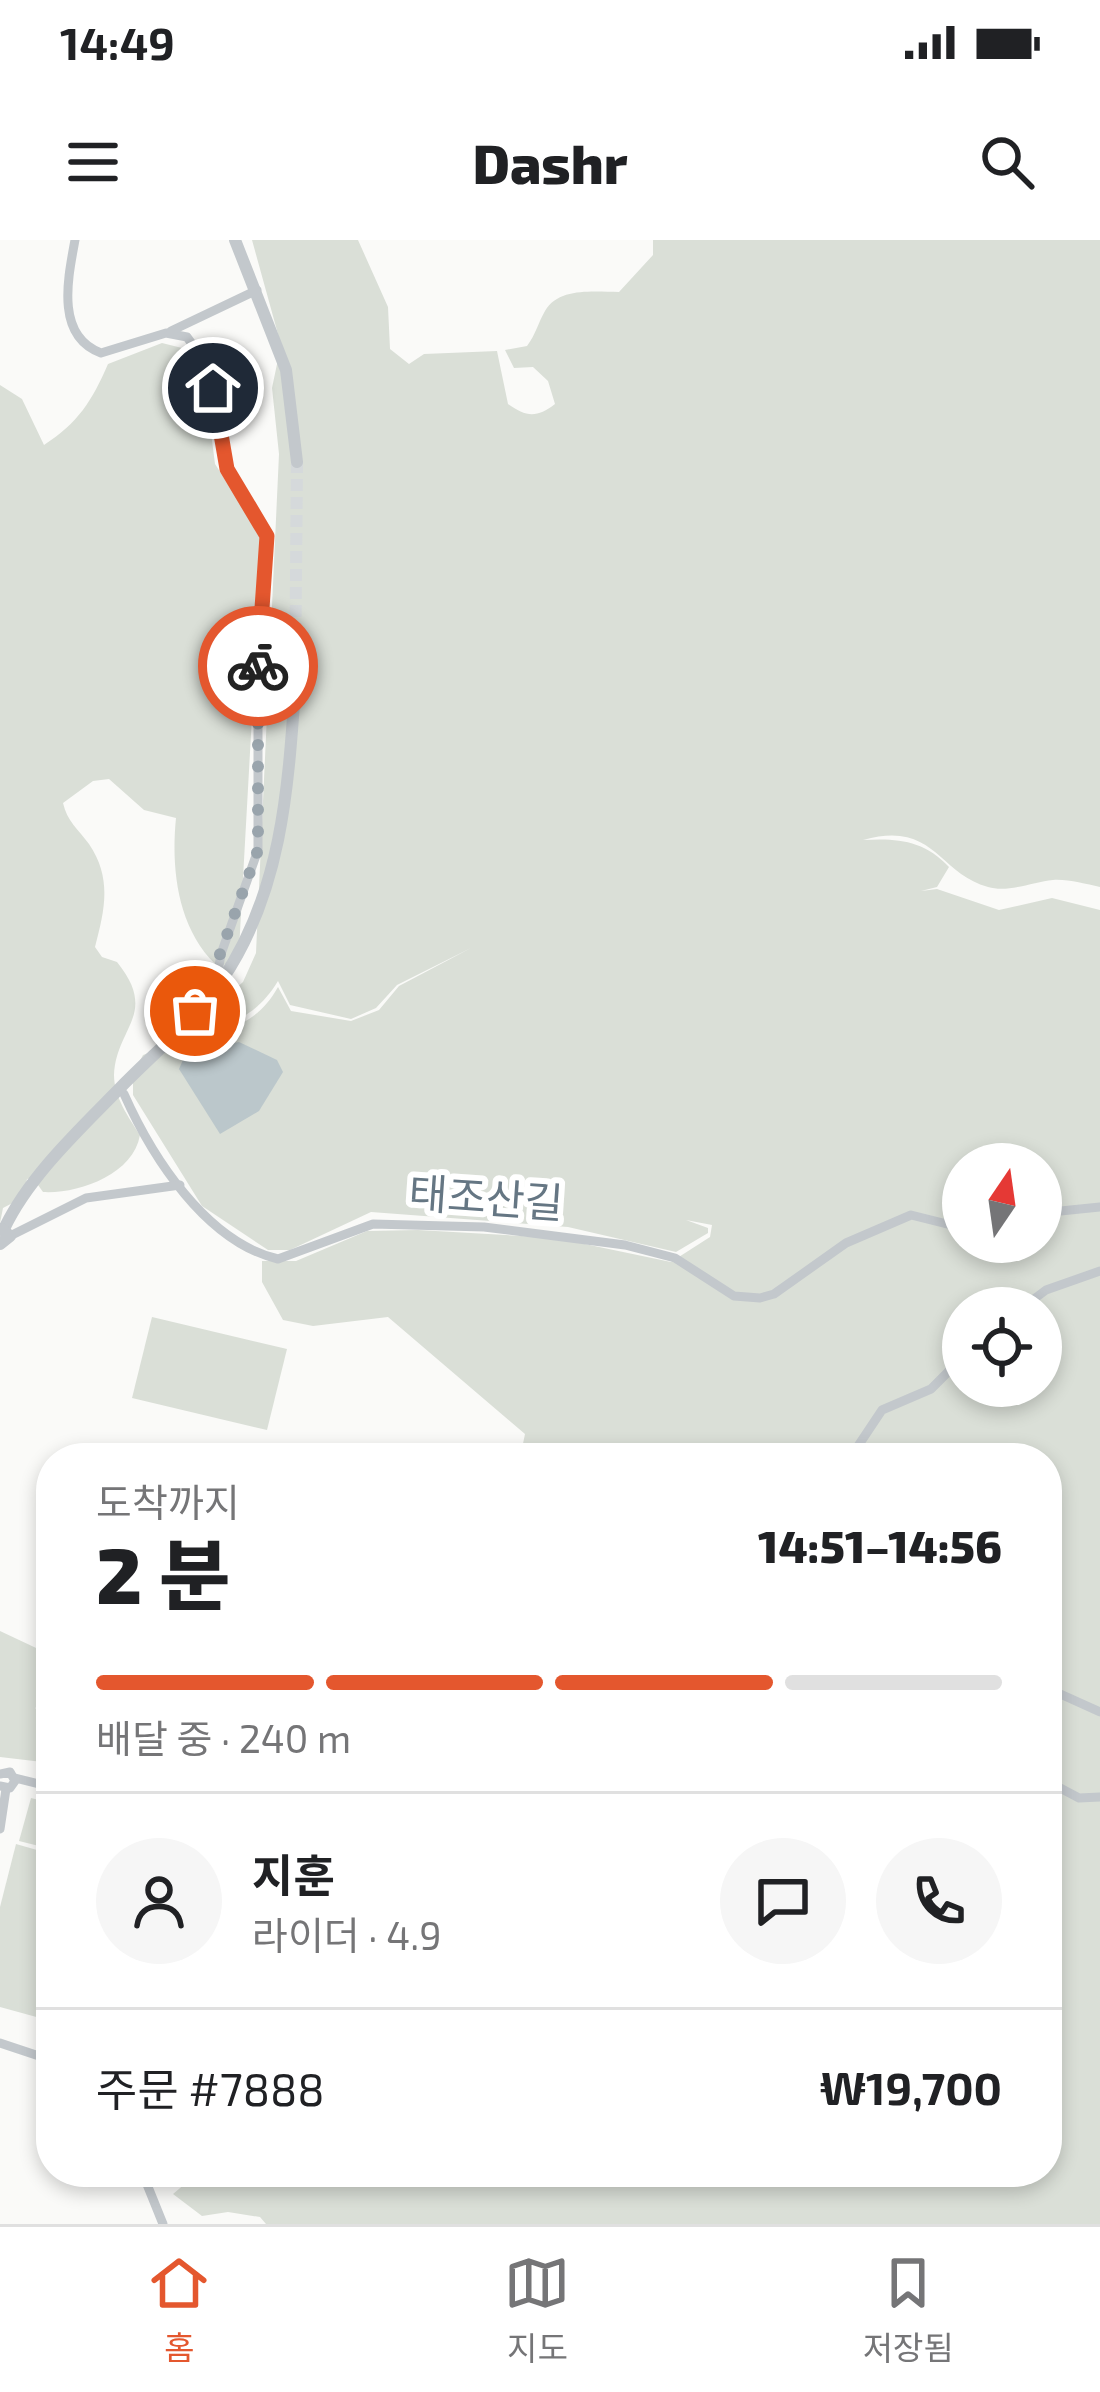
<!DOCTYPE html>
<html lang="ko">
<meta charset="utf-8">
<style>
:root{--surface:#fff;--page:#f6f6f6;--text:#202124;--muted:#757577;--line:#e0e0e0;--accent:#e4572e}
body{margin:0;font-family:"Exo 2","Noto Sans KR",sans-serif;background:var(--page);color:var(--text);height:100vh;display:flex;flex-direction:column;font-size:45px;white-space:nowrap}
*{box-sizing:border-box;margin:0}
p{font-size:39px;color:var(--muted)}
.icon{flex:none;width:66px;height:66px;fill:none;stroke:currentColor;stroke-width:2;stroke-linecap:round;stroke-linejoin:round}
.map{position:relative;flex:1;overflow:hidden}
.sheet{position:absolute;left:36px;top:1203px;width:1026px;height:744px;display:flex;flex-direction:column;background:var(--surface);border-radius:48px;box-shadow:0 6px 18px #0003}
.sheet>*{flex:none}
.needle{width:78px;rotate:13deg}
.buttons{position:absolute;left:942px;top:903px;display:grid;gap:24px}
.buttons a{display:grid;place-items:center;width:120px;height:120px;border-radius:50%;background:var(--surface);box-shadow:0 6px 18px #0003;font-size:60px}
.pin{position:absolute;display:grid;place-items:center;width:102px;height:102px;color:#fff;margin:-51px;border:6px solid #fff;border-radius:50%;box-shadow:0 3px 12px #0007}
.courier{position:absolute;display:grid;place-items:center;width:120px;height:120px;margin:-60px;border:9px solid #e4572e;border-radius:50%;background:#fff;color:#222;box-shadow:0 3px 15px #0007}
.headline em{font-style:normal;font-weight:800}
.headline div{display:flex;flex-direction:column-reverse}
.headline{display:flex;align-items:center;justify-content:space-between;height:204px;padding:0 60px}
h1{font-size:78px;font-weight:800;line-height:90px}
.bar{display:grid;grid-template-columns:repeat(4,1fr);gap:18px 12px;align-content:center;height:144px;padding:0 60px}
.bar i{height:15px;border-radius:9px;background:var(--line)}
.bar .selected{background:var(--accent)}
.bar p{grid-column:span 4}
.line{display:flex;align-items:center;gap:30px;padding:0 60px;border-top:3px solid var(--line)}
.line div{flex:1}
.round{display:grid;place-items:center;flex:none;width:126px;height:126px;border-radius:63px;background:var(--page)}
.status{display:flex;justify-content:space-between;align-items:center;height:84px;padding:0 60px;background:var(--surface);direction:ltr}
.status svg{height:33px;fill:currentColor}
header{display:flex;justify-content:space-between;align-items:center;height:156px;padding:0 60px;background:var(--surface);font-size:54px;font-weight:800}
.menu{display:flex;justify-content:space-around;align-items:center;height:168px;border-top:3px solid var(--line);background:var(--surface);font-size:33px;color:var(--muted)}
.menu a{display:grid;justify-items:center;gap:6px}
.menu .selected{color:var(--accent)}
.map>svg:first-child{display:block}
.green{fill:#dadfd7;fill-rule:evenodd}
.water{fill:#bbc7cb}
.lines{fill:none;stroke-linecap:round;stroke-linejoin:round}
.tertiary-tunnel{stroke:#d5d9db;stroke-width:12;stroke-dasharray:12 6;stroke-linecap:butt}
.minor{stroke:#c3c8cc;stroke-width:9}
.tertiary{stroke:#c3c8cc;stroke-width:12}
.done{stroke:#99a4ac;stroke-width:12;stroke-dasharray:0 21.6}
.route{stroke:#e4572e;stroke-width:15}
.labels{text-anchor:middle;stroke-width:12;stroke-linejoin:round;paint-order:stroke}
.street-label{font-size:42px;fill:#657683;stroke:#fff}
</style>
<div class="status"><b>14:49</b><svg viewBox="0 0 49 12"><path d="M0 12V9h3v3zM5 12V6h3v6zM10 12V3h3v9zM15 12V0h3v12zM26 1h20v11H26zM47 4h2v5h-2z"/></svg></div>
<header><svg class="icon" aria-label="menu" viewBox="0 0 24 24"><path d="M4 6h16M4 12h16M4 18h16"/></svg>Dashr<svg class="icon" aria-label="search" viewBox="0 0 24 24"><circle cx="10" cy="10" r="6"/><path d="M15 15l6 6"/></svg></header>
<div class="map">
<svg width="1100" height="1984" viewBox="0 0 1100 1984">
<rect width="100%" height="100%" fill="#fafaf8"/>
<g class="green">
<path d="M252,0H358L388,67L390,109L409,124L424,114L497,111L508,164C526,177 537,178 555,164L548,141L533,127L514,128L505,110L527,106C536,94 538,83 545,71C559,47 594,52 619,52L653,15V0H1100V647C1085,644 1068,639 1053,640C1033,642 1008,653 988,647C937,633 935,580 863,600C897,598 924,600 949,627L937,647L921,651L937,649L999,670L1052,658L1100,670V1984H266L260,1977L228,1972L202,1976L173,1954L199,1932H1047V1218H520L525,1194L388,1077L313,1086L283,1080L262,1042V1021H296L367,991L418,990L556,998L671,1022L710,997L712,985L686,980L708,988V993L676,1012L568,987L371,972L290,1010H268L202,966L133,855V834L143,815L190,797L178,799L243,742L256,713L279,214L272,148L281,105ZM471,708L399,746L379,770L351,781L291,771L278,747C262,776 238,790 205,793C239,781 259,772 278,741L290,765L351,779L376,768L397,745ZM963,924H1041V1002H963ZM963,1068H1041V1146H963Z"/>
<path d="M162,103L186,109L197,124L207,161L215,224L262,297L239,710L231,725L215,724C177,686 171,628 176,578L144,570L109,539L93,541L63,563C67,581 78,589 89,604C112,638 105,669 95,707L102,717L117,722C159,774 116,787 114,835C114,857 129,878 140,895C133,935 78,954 43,952L33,938L27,939L24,957L3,968L0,983V145L22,159L44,205C78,183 92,161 108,124Z"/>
<polygon points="152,1077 287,1109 267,1190 132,1158"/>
<polygon points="0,1391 51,1415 51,1461 35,1468 51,1478 51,1523 0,1517"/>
<polygon points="31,1558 51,1563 51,1609 19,1601"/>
<polygon points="16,1604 51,1614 51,1781 0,1767 0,1667"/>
</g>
<polygon class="water" points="239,802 277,820 283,832 259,871 220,894 179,829 186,813"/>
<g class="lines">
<polyline class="tertiary-tunnel" points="295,449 297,222"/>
<g class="minor">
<path d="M75,0C68,38 55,96 101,113L166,93L187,97L208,126L227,229L267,296L258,409V610L221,714L216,745"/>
<polyline points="171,91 257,50"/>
<path d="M124,854C152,917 206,1002 278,1019L373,984L484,987L625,1005L675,1018L734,1056L760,1058L774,1054L846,1003L911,975L963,988"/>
<polyline points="1041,973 1100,967"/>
<polyline points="10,996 86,958 180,945"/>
<polyline points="1022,1068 1046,1050 1100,1031"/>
<polyline points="850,1218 882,1170 931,1149 963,1117"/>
<polyline points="1047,1448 1100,1472"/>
<polyline points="0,1534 10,1532 15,1541 10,1548 0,1546"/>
<polyline points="15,1538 51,1547"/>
<polyline points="1047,1541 1079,1558 1100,1557"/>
<polyline points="0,1589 6,1549"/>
<polyline points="0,1803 51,1820"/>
<polyline points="142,1932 163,1984"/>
</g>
<g class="tertiary">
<polyline points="235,0 286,130 297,222"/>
<path d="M4,989C29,936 80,889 121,847C154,813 195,780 222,740C281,653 288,551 295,449"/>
<polyline points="0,1004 10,996 1,989"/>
</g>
</g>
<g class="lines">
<polyline class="done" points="195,771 215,749 220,714 258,610 258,426"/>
<polyline class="route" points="213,148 227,229 267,296 258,426"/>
</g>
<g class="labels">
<g class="street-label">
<text transform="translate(486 958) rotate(4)" y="15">태조산길</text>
</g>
</g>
</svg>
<div class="buttons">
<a><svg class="needle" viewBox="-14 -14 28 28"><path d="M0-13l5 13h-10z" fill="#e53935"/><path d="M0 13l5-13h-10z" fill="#757577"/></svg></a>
<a><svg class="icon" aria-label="locate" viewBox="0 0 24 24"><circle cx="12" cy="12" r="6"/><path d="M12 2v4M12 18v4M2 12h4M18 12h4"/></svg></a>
</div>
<div class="pin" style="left:195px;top:771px;background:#ea580c"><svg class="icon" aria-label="bag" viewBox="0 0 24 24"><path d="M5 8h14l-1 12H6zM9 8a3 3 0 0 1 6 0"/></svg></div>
<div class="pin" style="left:213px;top:148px;background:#1f2937"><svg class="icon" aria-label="home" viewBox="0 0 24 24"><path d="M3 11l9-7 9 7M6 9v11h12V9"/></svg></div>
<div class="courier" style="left:258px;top:426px"><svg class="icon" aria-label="bike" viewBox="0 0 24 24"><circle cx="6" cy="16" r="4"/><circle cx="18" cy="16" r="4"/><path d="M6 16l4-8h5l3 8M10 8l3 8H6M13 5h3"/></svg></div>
<section class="sheet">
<div class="headline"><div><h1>2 분</h1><p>도착까지</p></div><em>14:51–14:56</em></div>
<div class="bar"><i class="selected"></i><i class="selected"></i><i class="selected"></i><i></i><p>배달 중 · 240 m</p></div>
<div class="line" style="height:216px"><a class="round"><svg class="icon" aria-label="person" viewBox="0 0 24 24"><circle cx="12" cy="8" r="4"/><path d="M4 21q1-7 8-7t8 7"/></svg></a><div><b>지훈</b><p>라이더 · 4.9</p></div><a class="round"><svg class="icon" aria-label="chat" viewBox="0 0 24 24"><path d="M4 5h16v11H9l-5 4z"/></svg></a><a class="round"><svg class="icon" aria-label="phone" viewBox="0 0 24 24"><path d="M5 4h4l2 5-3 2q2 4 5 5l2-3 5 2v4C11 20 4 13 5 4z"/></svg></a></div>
<div class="line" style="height:156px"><div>주문 #7888</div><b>₩19,700</b></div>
</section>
</div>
<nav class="menu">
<a class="selected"><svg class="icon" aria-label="home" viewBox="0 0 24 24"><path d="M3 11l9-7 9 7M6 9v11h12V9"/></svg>홈</a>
<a><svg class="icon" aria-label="map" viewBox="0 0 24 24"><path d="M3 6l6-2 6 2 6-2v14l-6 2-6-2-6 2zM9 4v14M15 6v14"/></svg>지도</a>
<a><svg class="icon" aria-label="saved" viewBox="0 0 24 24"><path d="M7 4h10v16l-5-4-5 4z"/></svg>저장됨</a>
</nav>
